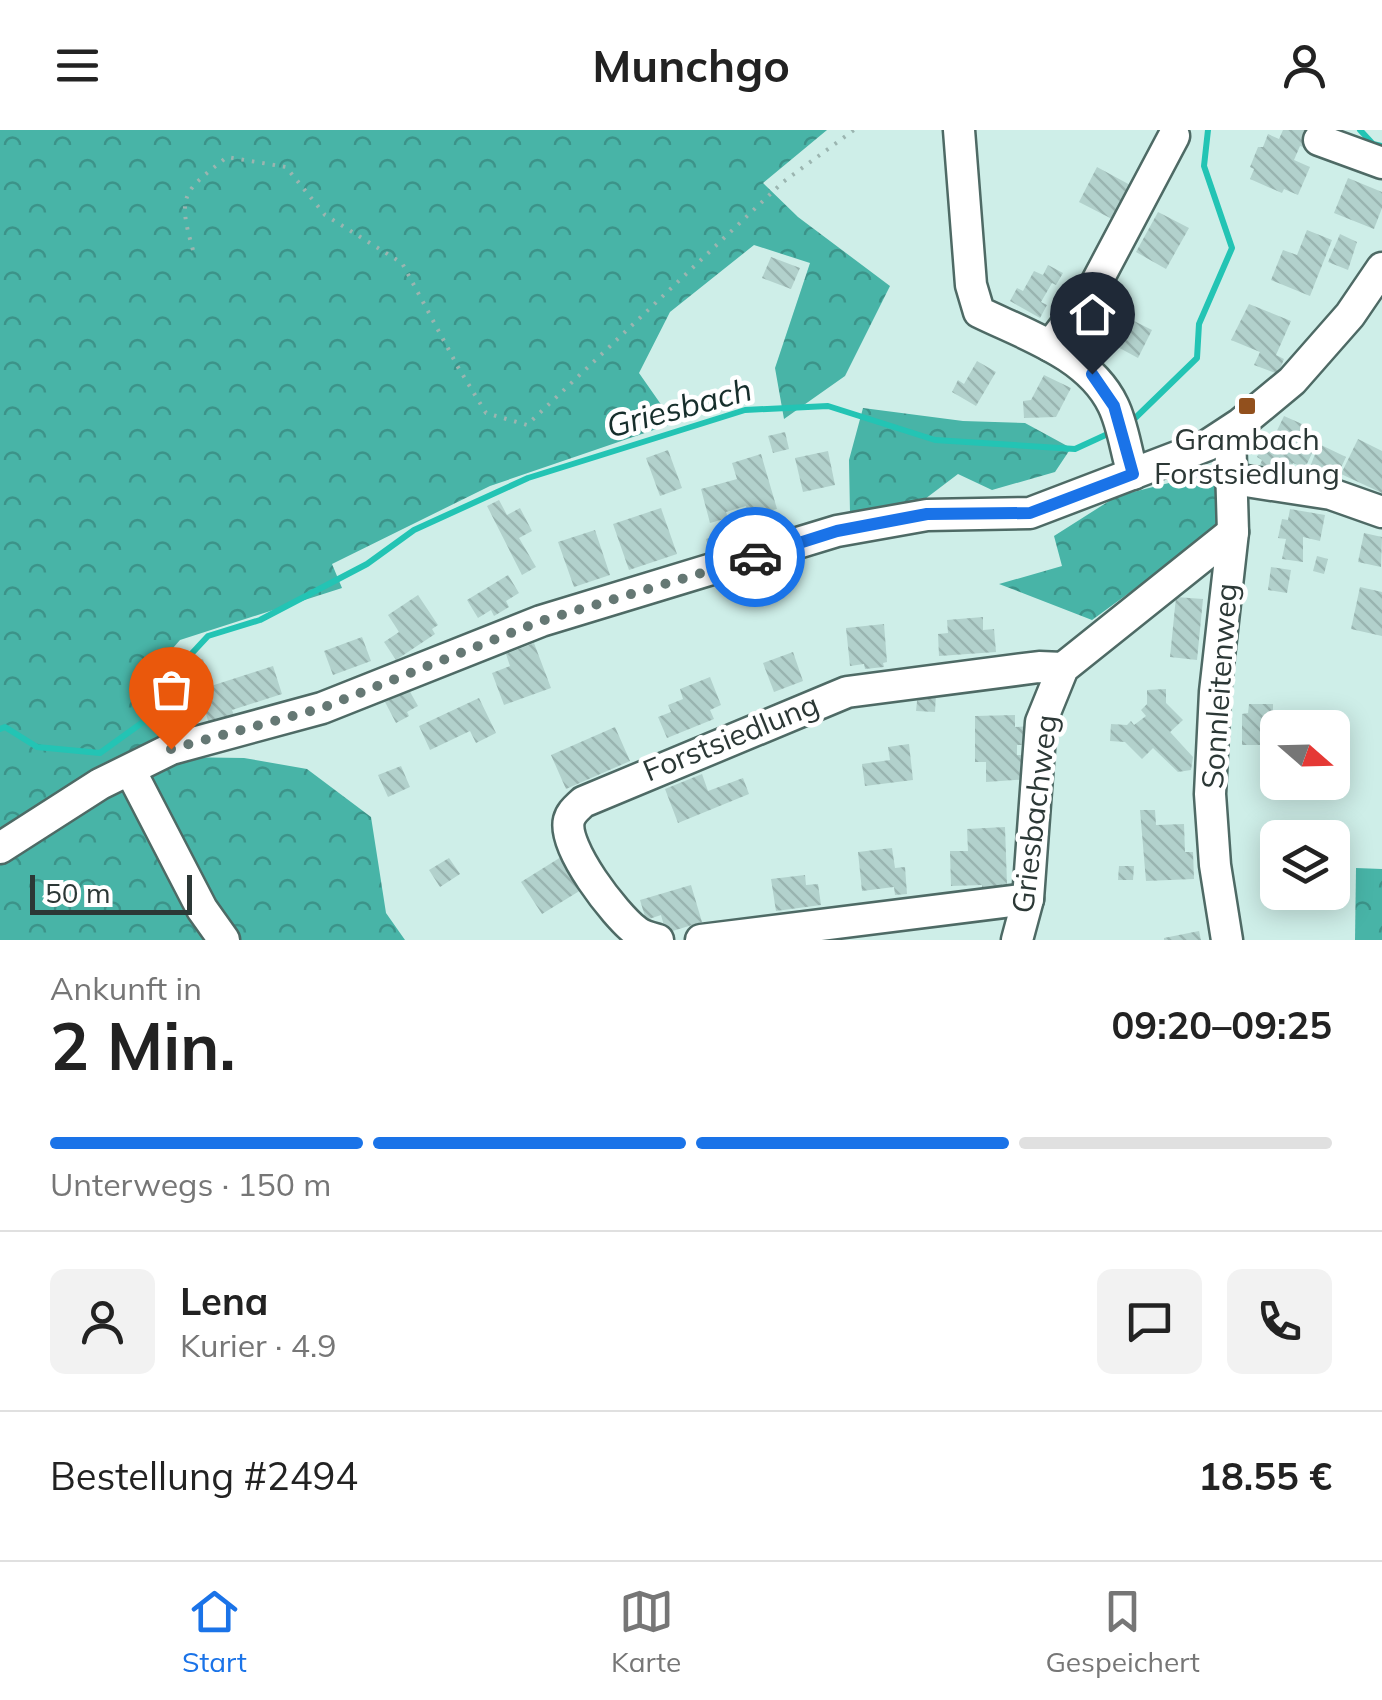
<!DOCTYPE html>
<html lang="de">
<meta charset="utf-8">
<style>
:root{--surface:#fff;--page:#f2f2f2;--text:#222;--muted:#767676;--line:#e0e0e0;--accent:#1a73e8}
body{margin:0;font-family:Mulish,sans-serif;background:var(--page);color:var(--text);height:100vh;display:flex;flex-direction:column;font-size:38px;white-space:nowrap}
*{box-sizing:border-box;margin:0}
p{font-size:32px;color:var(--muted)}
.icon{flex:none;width:55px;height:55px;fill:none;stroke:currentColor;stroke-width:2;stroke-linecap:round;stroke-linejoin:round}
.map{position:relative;height:810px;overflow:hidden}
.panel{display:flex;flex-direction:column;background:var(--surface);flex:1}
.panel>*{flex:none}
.needle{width:65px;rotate:110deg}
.buttons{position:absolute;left:1260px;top:580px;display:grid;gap:20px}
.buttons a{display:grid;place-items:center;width:90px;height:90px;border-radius:15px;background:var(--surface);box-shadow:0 5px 25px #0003;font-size:50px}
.scale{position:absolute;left:30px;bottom:25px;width:162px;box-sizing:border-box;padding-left:10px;border:5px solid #2c3836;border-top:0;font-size:28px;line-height:35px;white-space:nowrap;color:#2c3836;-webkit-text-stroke:8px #fff;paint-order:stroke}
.pin{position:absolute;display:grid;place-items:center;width:85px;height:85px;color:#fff;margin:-102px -42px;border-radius:50% 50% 50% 0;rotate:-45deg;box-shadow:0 0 10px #0007}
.pin .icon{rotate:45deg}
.courier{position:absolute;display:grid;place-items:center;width:100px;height:100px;margin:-50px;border:8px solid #1a73e8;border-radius:50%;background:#fff;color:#222;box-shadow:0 2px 12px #0007}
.headline em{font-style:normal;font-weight:700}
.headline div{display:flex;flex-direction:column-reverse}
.headline{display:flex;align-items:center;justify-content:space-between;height:170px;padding:0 50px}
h1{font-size:65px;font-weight:700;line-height:75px}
.bar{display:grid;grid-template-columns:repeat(4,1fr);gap:15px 10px;align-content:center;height:120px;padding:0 50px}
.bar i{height:12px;border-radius:8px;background:var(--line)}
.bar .selected{background:var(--accent)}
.bar p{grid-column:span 4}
.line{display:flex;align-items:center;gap:25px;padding:0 50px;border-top:2px solid var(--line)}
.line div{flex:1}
.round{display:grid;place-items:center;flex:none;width:105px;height:105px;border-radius:15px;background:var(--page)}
header{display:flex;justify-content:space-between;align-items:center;height:130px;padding:0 50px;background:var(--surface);font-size:45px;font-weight:700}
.tabs{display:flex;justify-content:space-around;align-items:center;height:140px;border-top:2px solid var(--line);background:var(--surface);font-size:28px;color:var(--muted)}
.tabs a{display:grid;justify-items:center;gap:5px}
.tabs .selected{color:var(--accent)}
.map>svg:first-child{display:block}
.forest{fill:url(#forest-crowns)}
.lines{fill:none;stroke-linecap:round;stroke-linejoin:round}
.stream{stroke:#23c4b4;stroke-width:6}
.building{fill:url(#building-back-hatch)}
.minor-casing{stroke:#4e6a65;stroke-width:35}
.path{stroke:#9bb5b0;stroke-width:4;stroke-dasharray:2.5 8;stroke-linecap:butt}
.minor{stroke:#fff;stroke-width:30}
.done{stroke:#657874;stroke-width:10;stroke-dasharray:0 18}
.route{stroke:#1a73e8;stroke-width:12}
.poi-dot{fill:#92501d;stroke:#fff;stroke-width:4}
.labels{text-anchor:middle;stroke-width:9;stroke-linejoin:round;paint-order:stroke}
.poi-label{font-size:30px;fill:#2c3836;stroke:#fff}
.street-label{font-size:30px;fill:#2c3836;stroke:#fff}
.water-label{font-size:32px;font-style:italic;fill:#162e2b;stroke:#fff}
</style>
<header><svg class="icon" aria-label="menu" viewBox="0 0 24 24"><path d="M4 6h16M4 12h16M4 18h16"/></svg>Munchgo<svg class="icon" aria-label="person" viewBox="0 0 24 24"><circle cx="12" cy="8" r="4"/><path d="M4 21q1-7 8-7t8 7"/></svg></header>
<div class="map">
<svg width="1382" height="810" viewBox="0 0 1382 810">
<defs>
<pattern id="forest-crowns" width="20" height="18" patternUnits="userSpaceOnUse" patternTransform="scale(2.5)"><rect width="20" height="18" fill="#48b4a7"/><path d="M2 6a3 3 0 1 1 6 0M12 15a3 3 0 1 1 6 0" fill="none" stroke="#3c9389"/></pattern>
<pattern id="building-back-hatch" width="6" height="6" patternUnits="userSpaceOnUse" patternTransform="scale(2.5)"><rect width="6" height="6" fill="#b2d1cc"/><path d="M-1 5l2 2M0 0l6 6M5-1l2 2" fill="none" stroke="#99b4b0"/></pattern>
</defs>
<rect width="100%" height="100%" fill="#ceeee8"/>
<g class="forest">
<polygon points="0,0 827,0 763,53 798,87 890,156 845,246 784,289 775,238 810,133 754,115 670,182 639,243 674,293 490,356 332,434 342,458 180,510 159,534 175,627 244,628 307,639 371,687 386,783 405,810 0,810"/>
<polygon points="863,278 963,291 1025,293 1071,318 1055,342 992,360 958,344 925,369 850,383 849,330"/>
<polygon points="1209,343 1225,359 1224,375 1214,401 1092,490 999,454 1062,436 1054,406 1117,366"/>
<polygon points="1356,738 1382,739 1382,810 1355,810"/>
</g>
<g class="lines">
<g class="stream">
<polyline points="1360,0 1373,14 1382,16"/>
<polyline points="1128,295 1197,228 1199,194 1232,118 1204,36 1208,0"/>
<polyline points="0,599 5,597 37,617 100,623 175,569 181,535 208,506 260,490 367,434 414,400 528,348 745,280 828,276 935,310 1075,319 1112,302"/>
</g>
</g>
<g class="building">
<polygon points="1283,0 1314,0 1306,18 1300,16 1294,30 1310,37 1298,65 1284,59 1282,63 1250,49 1254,39 1250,37 1258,17 1263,17 1268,4 1279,9"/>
<polygon points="1097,37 1132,56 1114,90 1079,72"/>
<polygon points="1348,48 1382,62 1382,78 1374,99 1334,83"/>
<polygon points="1158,82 1189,98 1166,139 1136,122"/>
<polygon points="1307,100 1332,110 1310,166 1271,150 1283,120 1297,125"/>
<polygon points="1340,104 1357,112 1348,140 1328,132"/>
<polygon points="771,127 800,138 791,159 762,148"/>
<polygon points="1048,135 1063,143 1056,155 1052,153 1041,172 1047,175 1040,188 1010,171 1017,158 1023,161 1034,141 1043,145"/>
<polygon points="1249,174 1291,191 1276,225 1284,229 1278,244 1254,235 1260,222 1231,210"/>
<polygon points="1128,188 1152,200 1138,228 1114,215"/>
<polygon points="977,231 996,242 976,276 952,262 958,250 964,254"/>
<polygon points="1044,245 1071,258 1056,287 1024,288 1023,271 1031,270"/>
<polygon points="1284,286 1311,298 1304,312 1315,317 1305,338 1293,333 1286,347 1260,335 1262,330 1257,327 1265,311 1271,313"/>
<polygon points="785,302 789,319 773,323 768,306"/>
<polygon points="1358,309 1382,321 1382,363 1341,344"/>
<polygon points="1319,314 1346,327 1333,355 1310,350 1313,344 1308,342"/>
<polygon points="668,320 682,358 660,366 646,328"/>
<polygon points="828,321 835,355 803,362 795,328"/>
<polygon points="761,324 777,379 749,386 746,376 726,382 728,388 710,393 701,359 737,349 732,333"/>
<polygon points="499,370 507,385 520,378 532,401 519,408 536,437 522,445 487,376"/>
<polygon points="661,378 677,424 629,440 613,394"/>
<polygon points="1290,379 1325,385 1320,411 1303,407 1303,432 1282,429 1286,409 1278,408 1282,389 1288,390"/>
<polygon points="595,400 610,445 574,457 558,412"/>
<polygon points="1364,403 1382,407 1381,437 1358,432"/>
<polygon points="723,405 728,422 711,427 706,409"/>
<polygon points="1317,426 1328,429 1324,444 1313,441"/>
<polygon points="1271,437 1291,440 1287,463 1268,460"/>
<polygon points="508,445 519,463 506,471 509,477 494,486 491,480 478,488 467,470"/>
<polygon points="1360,457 1382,462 1382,506 1351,499"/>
<polygon points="418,465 438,495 432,499 435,504 396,530 384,512 399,502 388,485"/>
<polygon points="1176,467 1203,469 1197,530 1170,527"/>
<polygon points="983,487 983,500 994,499 996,522 939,526 938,504 948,503 947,490"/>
<polygon points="884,494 887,532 883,533 884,537 865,539 864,534 850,536 846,498"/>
<polygon points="362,507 371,531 333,545 324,521"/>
<polygon points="534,513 551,558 504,575 492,543 510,536 506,524"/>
<polygon points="793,522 803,551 774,562 763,533"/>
<polygon points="203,529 211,556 273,536 282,564 232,580 235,588 210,597 190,533"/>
<polygon points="710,547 721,575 710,580 714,589 667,608 658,587 671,582 668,575 683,569 680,559"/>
<polygon points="1166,559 1166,573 1183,590 1170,602 1193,627 1191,640 1178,642 1153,618 1142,629 1125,612 1110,611 1111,594 1127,595 1131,591 1134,595 1146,586 1141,580 1147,574 1147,560"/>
<polygon points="409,560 418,576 407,582 409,586 396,593 385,572"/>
<polygon points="918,562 936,564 935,582 916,581"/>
<polygon points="479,568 496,603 476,613 470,601 430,620 419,596"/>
<polygon points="1249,574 1273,574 1273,583 1283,583 1283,598 1278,598 1278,615 1242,615 1242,584 1248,583"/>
<polygon points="1015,585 1015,597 1031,596 1031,615 1017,615 1017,625 1029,625 1029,649 986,652 986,632 975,632 975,586"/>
<polygon points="615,597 630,631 566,659 551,625"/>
<polygon points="909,614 913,650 865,656 862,634 890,630 888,617"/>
<polygon points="401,636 410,657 388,667 378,645"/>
<polygon points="702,644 708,661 743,648 749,664 678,693 665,659"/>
<polygon points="1140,680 1155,680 1156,695 1184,694 1185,722 1193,722 1194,749 1146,751"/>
<polygon points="1005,697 1007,754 1002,754 1002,762 982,762 982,755 951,756 950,721 968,721 967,699"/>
<polygon points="892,718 895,738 905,737 907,764 895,765 894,757 862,761 858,722"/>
<polygon points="561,727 581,760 542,784 521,752"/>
<polygon points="449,728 460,744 440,757 429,740"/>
<polygon points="1119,736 1134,736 1133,750 1118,750"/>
<polygon points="805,745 806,755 818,754 821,775 776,781 771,749"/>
<polygon points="691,755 702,792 666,803 661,785 646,790 640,770"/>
<polygon points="1199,801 1201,810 1164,810 1164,808"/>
</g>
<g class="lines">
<g class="minor-casing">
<g id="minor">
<path d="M959,0L971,155L979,182C1026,205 1089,225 1113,275C1123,295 1126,322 1133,344"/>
<polyline points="1319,10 1382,33"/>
<polyline points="1050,216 1093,159 1174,6"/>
<polyline points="1233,349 1331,364 1382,382"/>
<polyline points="130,640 202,779 224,810"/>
<polyline points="0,718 100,654 171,619 322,578 541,491 837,401 927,385 1030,383 1208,315 1240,294 1292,251 1350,185 1382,138"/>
<path d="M658,810C651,808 642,806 636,801C615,785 562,717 569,690C571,682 577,678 583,672L847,562L1039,537L1063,538"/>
<polyline points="701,810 1028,769"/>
<polyline points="1017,810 1028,769 1041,592 1063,538 1233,402"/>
<polyline points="1227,810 1215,735 1210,664 1215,562 1233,402 1230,302"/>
</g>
</g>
<path class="path" d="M193,120C177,64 183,62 227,27L286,37L325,85L402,133L458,237L486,283L527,295L783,52L854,0"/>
<use href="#minor" class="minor"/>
</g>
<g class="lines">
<polyline class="done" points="171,619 322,578 541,491 755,427"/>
<polyline class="route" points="755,427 837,401 927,384 1030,383 1133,344 1114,276 1092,244"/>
</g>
<rect class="poi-dot" x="1237" y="266" width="20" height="20" rx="5"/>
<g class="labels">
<g class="poi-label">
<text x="1247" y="320">Grambach<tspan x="1247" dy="34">Forstsiedlung</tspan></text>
</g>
<g class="street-label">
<text transform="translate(1220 556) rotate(-86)" y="10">Sonnleitenweg</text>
<text transform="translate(731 608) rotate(-22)" y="10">Forstsiedlung</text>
<text transform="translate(1035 684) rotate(-83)" y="10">Griesbachweg</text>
</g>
<g class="water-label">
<text transform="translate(679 278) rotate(-15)" y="11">Griesbach</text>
</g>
</g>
</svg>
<div class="buttons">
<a><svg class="needle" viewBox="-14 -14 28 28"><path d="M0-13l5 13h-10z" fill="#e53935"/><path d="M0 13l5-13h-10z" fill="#767676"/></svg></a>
<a><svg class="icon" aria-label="layers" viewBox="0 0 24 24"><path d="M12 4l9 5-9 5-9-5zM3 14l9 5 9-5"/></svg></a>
</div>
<div class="scale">50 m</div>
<div class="pin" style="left:171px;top:619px;background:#ea580c"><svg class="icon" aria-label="bag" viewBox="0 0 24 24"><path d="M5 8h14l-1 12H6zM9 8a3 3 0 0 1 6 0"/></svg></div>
<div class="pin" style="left:1092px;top:244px;background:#1f2937"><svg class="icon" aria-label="home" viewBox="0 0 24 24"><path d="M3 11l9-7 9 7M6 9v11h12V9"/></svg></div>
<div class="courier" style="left:755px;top:427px"><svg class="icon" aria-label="car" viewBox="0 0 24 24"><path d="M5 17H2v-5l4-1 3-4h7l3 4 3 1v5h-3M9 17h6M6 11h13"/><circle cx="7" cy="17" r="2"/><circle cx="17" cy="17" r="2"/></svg></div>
</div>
<section class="panel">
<div class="headline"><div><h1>2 Min.</h1><p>Ankunft in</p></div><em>09:20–09:25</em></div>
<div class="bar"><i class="selected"></i><i class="selected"></i><i class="selected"></i><i></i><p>Unterwegs · 150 m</p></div>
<div class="line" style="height:180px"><a class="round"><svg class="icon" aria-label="person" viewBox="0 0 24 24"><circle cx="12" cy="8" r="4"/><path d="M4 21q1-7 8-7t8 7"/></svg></a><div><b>Lena</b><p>Kurier · 4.9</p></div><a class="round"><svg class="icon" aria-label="chat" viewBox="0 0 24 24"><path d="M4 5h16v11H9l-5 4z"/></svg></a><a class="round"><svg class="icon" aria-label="phone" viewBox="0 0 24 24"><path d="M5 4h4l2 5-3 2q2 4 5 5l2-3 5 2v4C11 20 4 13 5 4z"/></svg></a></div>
<div class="line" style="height:130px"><div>Bestellung #2494</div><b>18.55 €</b></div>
</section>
<nav class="tabs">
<a class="selected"><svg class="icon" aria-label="home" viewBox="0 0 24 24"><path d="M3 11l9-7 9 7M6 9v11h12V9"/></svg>Start</a>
<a><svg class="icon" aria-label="map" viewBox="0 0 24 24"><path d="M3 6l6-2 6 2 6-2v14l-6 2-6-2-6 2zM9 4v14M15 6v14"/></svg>Karte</a>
<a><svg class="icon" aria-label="saved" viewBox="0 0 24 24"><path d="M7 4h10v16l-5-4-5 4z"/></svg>Gespeichert</a>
</nav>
